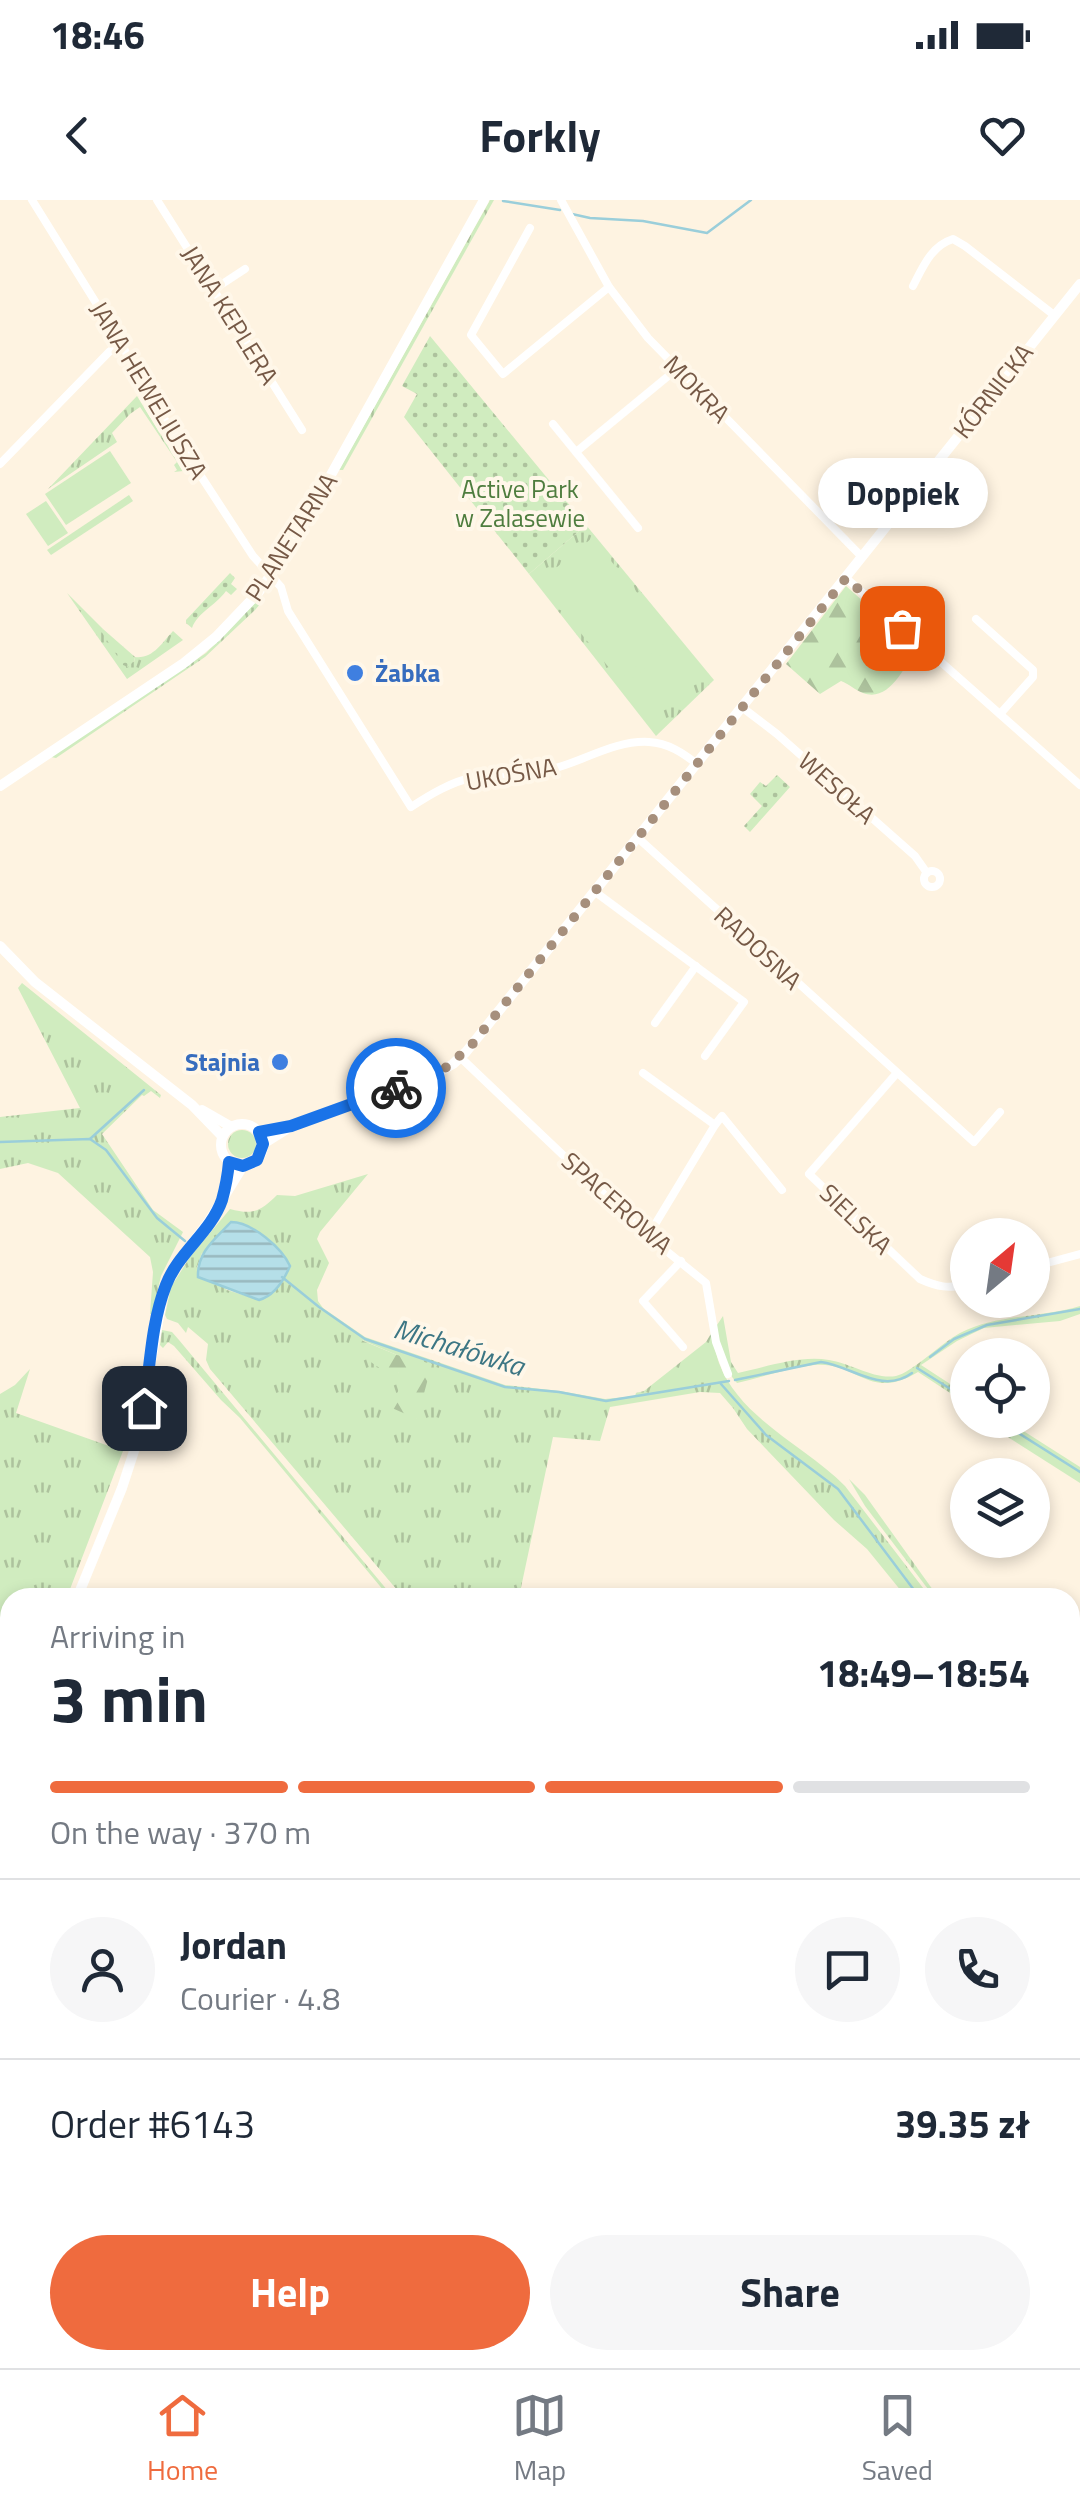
<!DOCTYPE html>
<meta charset="utf-8">
<style>
:root{--surface:#fff;--page:#f6f6f7;--text:#1f2937;--muted:#747a83;--line:#e0e1e3;--accent:#ef6b3e}
body{margin:0;font-family:"Titillium Web",sans-serif;background:var(--page);color:var(--text);height:100vh;display:flex;flex-direction:column;font-size:38px;white-space:nowrap}
*{box-sizing:border-box;margin:0}
p{font-size:32px;color:var(--muted)}
.icon{flex:none;width:55px;height:55px;fill:none;stroke:currentColor;stroke-width:2;stroke-linecap:round;stroke-linejoin:round}
.map{position:relative;flex:1;overflow:hidden}
.panel{position:absolute;left:0px;top:1388px;width:1080px;height:782px;display:flex;flex-direction:column;background:var(--surface);border-radius:30px 30px 0 0;box-shadow:0 5px 15px #0003}
.panel>*{flex:none}
.needle{width:65px;rotate:29deg}
.controls{position:absolute;left:950px;top:1018px;display:grid;gap:20px}
.controls a{display:grid;place-items:center;width:100px;height:100px;border-radius:50%;background:var(--surface);box-shadow:0 5px 15px #0003;font-size:50px}
.pin{position:absolute;display:grid;place-items:center;width:85px;height:85px;color:#fff;margin:-42px;border-radius:20px;box-shadow:0 5px 15px #0006}
.courier{position:absolute;display:grid;place-items:center;width:100px;height:100px;margin:-50px;border:8px solid #1a73e8;border-radius:50%;background:#fff;color:#222;box-shadow:0 2px 12px #0007}
.bubble{position:absolute;height:70px;border-radius:35px;background:var(--surface);box-shadow:0 5px 15px #0003;font-size:32px;font-weight:700;line-height:70px;text-align:center}
.head em{font-style:normal;font-weight:700}
.head div{display:flex;flex-direction:column-reverse}
.head{display:flex;align-items:center;justify-content:space-between;height:170px;padding:0 50px}
h1{font-size:65px;font-weight:700;line-height:75px}
.bar{display:grid;grid-template-columns:repeat(4,1fr);gap:15px 10px;align-content:center;height:120px;padding:0 50px}
.bar i{height:12px;border-radius:8px;background:var(--line)}
.bar .on{background:var(--accent)}
.bar p{grid-column:span 4}
.line{display:flex;align-items:center;gap:25px;padding:0 50px;border-top:2px solid var(--line)}
.line div{flex:1}
.round{display:grid;place-items:center;flex:none;width:105px;height:105px;border-radius:52px;background:var(--page)}
.button{display:flex;gap:20px;margin-top:auto;padding:20px 50px}
.button a{flex:1;height:115px;border-radius:60px;background:var(--accent);color:#fff;font-size:40px;font-weight:700;line-height:115px;text-align:center}
.button a+a{background:var(--page);color:var(--text)}
.status{display:flex;justify-content:space-between;align-items:center;height:70px;padding:0 50px;background:var(--surface);direction:ltr}
.status svg{height:28px;fill:currentColor}
header{display:flex;justify-content:space-between;align-items:center;height:130px;padding:0 50px;background:var(--surface);font-size:45px;font-weight:700}
.dock{display:flex;justify-content:space-around;align-items:center;height:140px;border-top:2px solid var(--line);background:var(--surface);font-size:28px;color:var(--muted)}
.dock a{display:grid;justify-items:center;gap:5px}
.dock .on{color:var(--accent)}
.map>svg:first-child{display:block}
.grass{fill:url(#grass-tufts);fill-rule:evenodd}
.forest{fill:url(#forest-firs)}
.park{fill:url(#park-dots)}
.pitch{fill:#d0ecbf}
.water{fill:url(#water-rules);stroke:#9aceda;stroke-width:2.5}
.lines{fill:none;stroke-linecap:round;stroke-linejoin:round}
.stream{stroke:#9aceda;stroke-width:2.5}
.minor{stroke:#fff;stroke-width:8}
.tertiary{stroke:#fff;stroke-width:10}
.done{stroke:#a68f7c;stroke-width:10;stroke-dasharray:0 18}
.route{stroke:#1a73e8;stroke-width:12}
.shop-dot{fill:#3f7fe0;stroke:#fff7e9;stroke-width:4}
.labels{text-anchor:middle;stroke-width:8;stroke-linejoin:round;paint-order:stroke}
.street-label{font-size:25px;fill:#765946;stroke:#fff7e9}
.park-label{font-size:25px;fill:#4e7d3e;stroke:#fff7e9}
.shop-label{font-size:25px;font-weight:bold;fill:#366cbe;stroke:#fff7e9;text-anchor:start}
.water-label{font-size:28px;font-style:italic;fill:#3c7684;stroke:#fff7e9}
</style>
<div class="status"><b>18:46</b><svg viewBox="0 0 49 12"><path d="M0 12V9h3v3zM5 12V6h3v6zM10 12V3h3v9zM15 12V0h3v12zM26 1h20v11H26zM47 4h2v5h-2z"/></svg></div>
<header><svg class="icon" aria-label="back" viewBox="0 0 24 24"><path d="M15 5l-7 7 7 7"/></svg>Forkly<svg class="icon" aria-label="heart" viewBox="0 0 24 24"><path d="M12 20l-8-8c-3-5 5-10 8-4 3-6 11-1 8 4z"/></svg></header>
<div class="map">
<svg width="1080" height="2168" viewBox="0 0 1080 2168">
<defs>
<pattern id="grass-tufts" width="24" height="20" patternUnits="userSpaceOnUse" patternTransform="scale(2.5)"><rect width="24" height="20" fill="#d0ecbf"/><path d="M3 7l-1-3M5 7V3M7 7l1-3M15 17l-1-3M17 17v-4M19 17l1-3" fill="none" stroke="#adc29d"/></pattern>
<pattern id="forest-firs" width="22" height="20" patternUnits="userSpaceOnUse" patternTransform="scale(2.5)"><rect width="22" height="20" fill="#d0ecbf"/><path d="M5 1l3.5 6h-7zM16 11l3.5 6h-7z" fill="#adc29d"/></pattern>
<pattern id="park-dots" width="8" height="8" patternUnits="userSpaceOnUse" patternTransform="scale(2.5)"><rect width="8" height="8" fill="#d0ecbf"/><path d="M2 2h.1M6 6h.1" fill="none" stroke="#adc29d" stroke-width="1.8" stroke-linecap="round"/></pattern>
<pattern id="water-rules" width="6" height="5" patternUnits="userSpaceOnUse" patternTransform="scale(2.5)"><rect width="6" height="5" fill="#b5dfe8"/><path d="M0 2.5h6" fill="none" stroke="#98b8be"/></pattern>
</defs>
<rect width="100%" height="100%" fill="#fef3e1"/>
<g class="grass">
<polygon points="490,0 494,0 343,270 339,270"/>
<polygon points="137,196 183,271 174,272 177,270 174,265 177,262 140,207 130,214 112,233 117,242 48,289"/>
<polygon points="586,325 714,480 656,536 529,374"/>
<path d="M67,393L103,429L102,431L134,462L135,457C153,459 162,443 173,431L183,440L127,479Z"/>
<polygon points="260,398 261,403 255,410 205,457 56,558 51,557 206,453"/>
<polygon points="22,783 161,895 160,898 151,891 144,896 142,895 102,934 153,1010 183,1032 161,1076 152,1114 150,1114 153,1072 150,1057 58,973 28,963 0,969 0,917 80,908 18,788"/>
<circle cx="242" cy="944" r="14"/>
<path d="M368,974L320,1032L317,1039L329,1063L317,1090L318,1101L323,1108L365,1137L505,1185L560,1191L605,1199L635,1196L636,1193L644,1191L706,1142L712,1132C714,1142 716,1154 719,1163C740,1219 806,1246 845,1286L930,1397H906L867,1349L834,1320L747,1229L733,1208L720,1193L700,1192L610,1207L600,1241L553,1237L519,1397H403L210,1169L206,1160L208,1144L188,1127L186,1133L178,1123L167,1119L165,1115L171,1087L190,1057L230,1009C252,1015 260,1012 277,995L295,996ZM202,1053L286,1075L274,1091L259,1100L227,1090L197,1067ZM362,1140L397,1155L417,1219L398,1171Z"/>
<path d="M1080,1106V1114L1060,1121L984,1128L957,1141L921,1165L967,1195V1204L918,1172C869,1202 858,1161 814,1165C789,1168 762,1177 737,1183C724,1169 720,1147 715,1128L723,1116L731,1162L738,1173C766,1167 800,1155 829,1160C850,1163 875,1180 896,1176C911,1173 943,1142 960,1133C997,1114 1041,1118 1080,1106Z"/>
<polygon points="162,1130 172,1132 179,1140 393,1397 389,1397 240,1218 221,1200 174,1146 168,1142 163,1148 160,1145"/>
<polygon points="30,1169 16,1213 123,1251 67,1397 10,1398 10,1480 0,1487 0,1194 15,1185"/>
<polygon points="981,1220 1006,1220 1080,1267 1080,1283"/>
<polygon points="849,1279 865,1295 938,1397 934,1397 865,1306"/>
<polygon points="1070,1565 1080,1577 1080,1615 1070,1602"/>
</g>
<g class="forest">
<path d="M846,386L916,448C906,466 889,503 863,493C855,490 849,484 841,481L820,494L786,464Z"/>
<polygon points="361,1140 397,1155 432,1164 417,1219 392,1208 401,1183 398,1172 387,1173 356,1152"/>
</g>
<g class="park">
<polygon points="430,136 586,325 529,374 404,217 417,194 402,186"/>
<path d="M230,373L235,378L231,384L237,389L231,395L226,391C214,407 198,412 192,428L186,423V420Z"/>
<polygon points="103,429 135,457 134,461 128,467 123,465 101,431"/>
<polygon points="777,575 790,587 750,632 744,626 762,606 750,594 760,582 766,586"/>
</g>
<g class="pitch">
<polygon points="110,251 131,283 66,325 45,294"/>
<polygon points="129,295 133,301 51,355 47,350"/>
<polygon points="46,301 68,333 48,346 26,314"/>
<polygon points="592,338 673,436 619,480 539,382"/>
<polygon points="677,442 705,476 651,520 623,486"/>
</g>
<path class="water" d="M231,1022C252,1022 282,1048 290,1066C284,1080 274,1096 259,1100L198,1077C197,1052 215,1039 231,1022Z"/>
<g class="lines">
<g class="stream">
<polyline points="503,1 560,10"/>
<polyline points="572,14 590,18 643,21 707,33 751,0"/>
<polyline points="90,939 144,890"/>
<polyline points="0,942 90,939 106,950 157,1018 185,1041"/>
<polyline points="282,1077 319,1107 365,1139 505,1187 559,1192 606,1201 729,1181"/>
<polyline points="930,1157 954,1139 987,1125 1080,1109"/>
<polyline points="917,1168 968,1200"/>
<path d="M735,1180L821,1162C852,1166 882,1195 912,1173"/>
<polyline points="721,1184 766,1235 838,1289 920,1398"/>
<polyline points="998,1220 1080,1272"/>
<polyline points="1070,1586 1080,1598"/>
</g>
<g class="minor">
<path d="M32,0L121,143L145,189L195,267L253,356L281,387L288,411L411,607C431,594 451,582 474,577C500,573 526,575 552,569C584,561 615,540 649,542C668,543 683,553 697,564"/>
<polyline points="157,0 302,230"/>
<polyline points="561,0 609,87 648,138 862,357"/>
<polyline points="530,28 471,135 503,174 609,87"/>
<path d="M913,86C923,67 931,46 953,39L965,46L1054,115"/>
<polyline points="213,90 245,69"/>
<polyline points="553,224 638,328"/>
<polyline points="576,252 678,168"/>
<polyline points="0,264 109,152 121,143"/>
<polyline points="846,378 1080,585"/>
<polyline points="976,419 1033,470 1033,477 1000,514"/>
<polyline points="743,508 777,534 915,656 927,673"/>
<polyline points="638,638 974,942 1000,912"/>
<circle cx="932" cy="679" r="8"/>
<polyline points="594,691 744,802 705,856"/>
<polyline points="655,823 696,766"/>
<polyline points="460,857 648,1036 706,1083 716,1142 728,1174"/>
<polyline points="643,873 715,925"/>
<path d="M896,874L809,974L920,1079C938,1087 948,1089 968,1084"/>
<polyline points="648,1036 715,925 722,916 782,990"/>
<polyline points="681,1061 643,1101 683,1147"/>
<polyline points="1032,1067 1080,1054"/>
<polyline points="0,1672 10,1695"/>
</g>
<g class="tertiary">
<polyline points="0,586 184,463 216,437 258,393 293,343 484,0"/>
<polyline points="0,746 35,782 192,905 222,936"/>
<polyline points="202,910 230,926"/>
<circle cx="242" cy="945" r="21"/>
<polyline points="259,932 291,926 432,876 453,864 466,852 1080,84"/>
<polyline points="263,944 290,927"/>
<polyline points="222,999 229,962"/>
<polyline points="77,1398 122,1288 136,1245 164,1089 176,1065 209,1021 243,966"/>
<polyline points="0,1501 10,1495"/>
</g>
</g>
<g class="lines">
<polyline class="done" points="396,888 444,869 470,847 846,378 902,428"/>
<path class="route" d="M144,1208C150,1168 151,1123 166,1085C178,1053 211,1032 222,1000C225,989 228,973 229,962L243,966L257,960L263,944L259,932L291,926L396,888"/>
</g>
<g class="shop-dot">
<circle cx="355" cy="473" r="10"/>
<circle cx="280" cy="862" r="10"/>
</g>
<g class="labels">
<g class="street-label">
<text transform="translate(230 115) rotate(58)" y="9">JANA KEPLERA</text>
<text transform="translate(697 189) rotate(46)" y="9">MOKRA</text>
<text transform="translate(149 190) rotate(59)" y="9">JANA HEWELIUSZA</text>
<text transform="translate(993 191) rotate(-52)" y="9">KÓRNICKA</text>
<text transform="translate(291 337) rotate(-57)" y="9">PLANETARNA</text>
<text transform="translate(511 574) rotate(-10)" y="9">UKOŚNA</text>
<text transform="translate(837 588) rotate(42)" y="9">WESOŁA</text>
<text transform="translate(758 748) rotate(43)" y="9">RADOSNA</text>
<text transform="translate(617 1003) rotate(42)" y="9">SPACEROWA</text>
<text transform="translate(856 1019) rotate(44)" y="9">SIELSKA</text>
</g>
<g class="park-label">
<text x="520" y="298">Active Park<tspan x="520" dy="29">w Zalasewie</tspan></text>
</g>
<g class="shop-label">
<text x="375" y="482">Żabka</text>
<text x="260" y="871" text-anchor="end">Stajnia</text>
</g>
<g class="water-label">
<text transform="translate(459 1147) rotate(17)" y="10">Michałówka</text>
</g>
</g>
</svg>
<div class="controls">
<a><svg class="needle" viewBox="-14 -14 28 28"><path d="M0-13l5 13h-10z" fill="#e53935"/><path d="M0 13l5-13h-10z" fill="#747a83"/></svg></a>
<a><svg class="icon" aria-label="locate" viewBox="0 0 24 24"><circle cx="12" cy="12" r="6"/><path d="M12 2v4M12 18v4M2 12h4M18 12h4"/></svg></a>
<a><svg class="icon" aria-label="layers" viewBox="0 0 24 24"><path d="M12 4l9 5-9 5-9-5zM3 14l9 5 9-5"/></svg></a>
</div>
<div class="pin" style="left:902px;top:428px;background:#ea580c"><svg class="icon" aria-label="bag" viewBox="0 0 24 24"><path d="M5 8h14l-1 12H6zM9 8a3 3 0 0 1 6 0"/></svg></div>
<div class="pin" style="left:144px;top:1208px;background:#1f2937"><svg class="icon" aria-label="home" viewBox="0 0 24 24"><path d="M3 11l9-7 9 7M6 9v11h12V9"/></svg></div>
<div class="courier" style="left:396px;top:888px"><svg class="icon" aria-label="bike" viewBox="0 0 24 24"><circle cx="6" cy="16" r="4"/><circle cx="18" cy="16" r="4"/><path d="M6 16l4-8h5l3 8M10 8l3 8H6M13 5h3"/></svg></div>
<div class="bubble" style="left:818px;top:258px;width:170px">Doppiek</div>
<section class="panel">
<div class="head"><div><h1>3 min</h1><p>Arriving in</p></div><em>18:49–18:54</em></div>
<div class="bar"><i class="on"></i><i class="on"></i><i class="on"></i><i></i><p>On the way · 370 m</p></div>
<div class="line" style="height:180px"><a class="round"><svg class="icon" aria-label="person" viewBox="0 0 24 24"><circle cx="12" cy="8" r="4"/><path d="M4 21q1-7 8-7t8 7"/></svg></a><div><b>Jordan</b><p>Courier · 4.8</p></div><a class="round"><svg class="icon" aria-label="chat" viewBox="0 0 24 24"><path d="M4 5h16v11H9l-5 4z"/></svg></a><a class="round"><svg class="icon" aria-label="phone" viewBox="0 0 24 24"><path d="M5 4h4l2 5-3 2q2 4 5 5l2-3 5 2v4C11 20 4 13 5 4z"/></svg></a></div>
<div class="line" style="height:130px"><div>Order #6143</div><b>39.35 zł</b></div>
<div class="button"><a>Help</a><a>Share</a></div>
</section>
</div>
<nav class="dock">
<a class="on"><svg class="icon" aria-label="home" viewBox="0 0 24 24"><path d="M3 11l9-7 9 7M6 9v11h12V9"/></svg>Home</a>
<a><svg class="icon" aria-label="map" viewBox="0 0 24 24"><path d="M3 6l6-2 6 2 6-2v14l-6 2-6-2-6 2zM9 4v14M15 6v14"/></svg>Map</a>
<a><svg class="icon" aria-label="saved" viewBox="0 0 24 24"><path d="M7 4h10v16l-5-4-5 4z"/></svg>Saved</a>
</nav>
